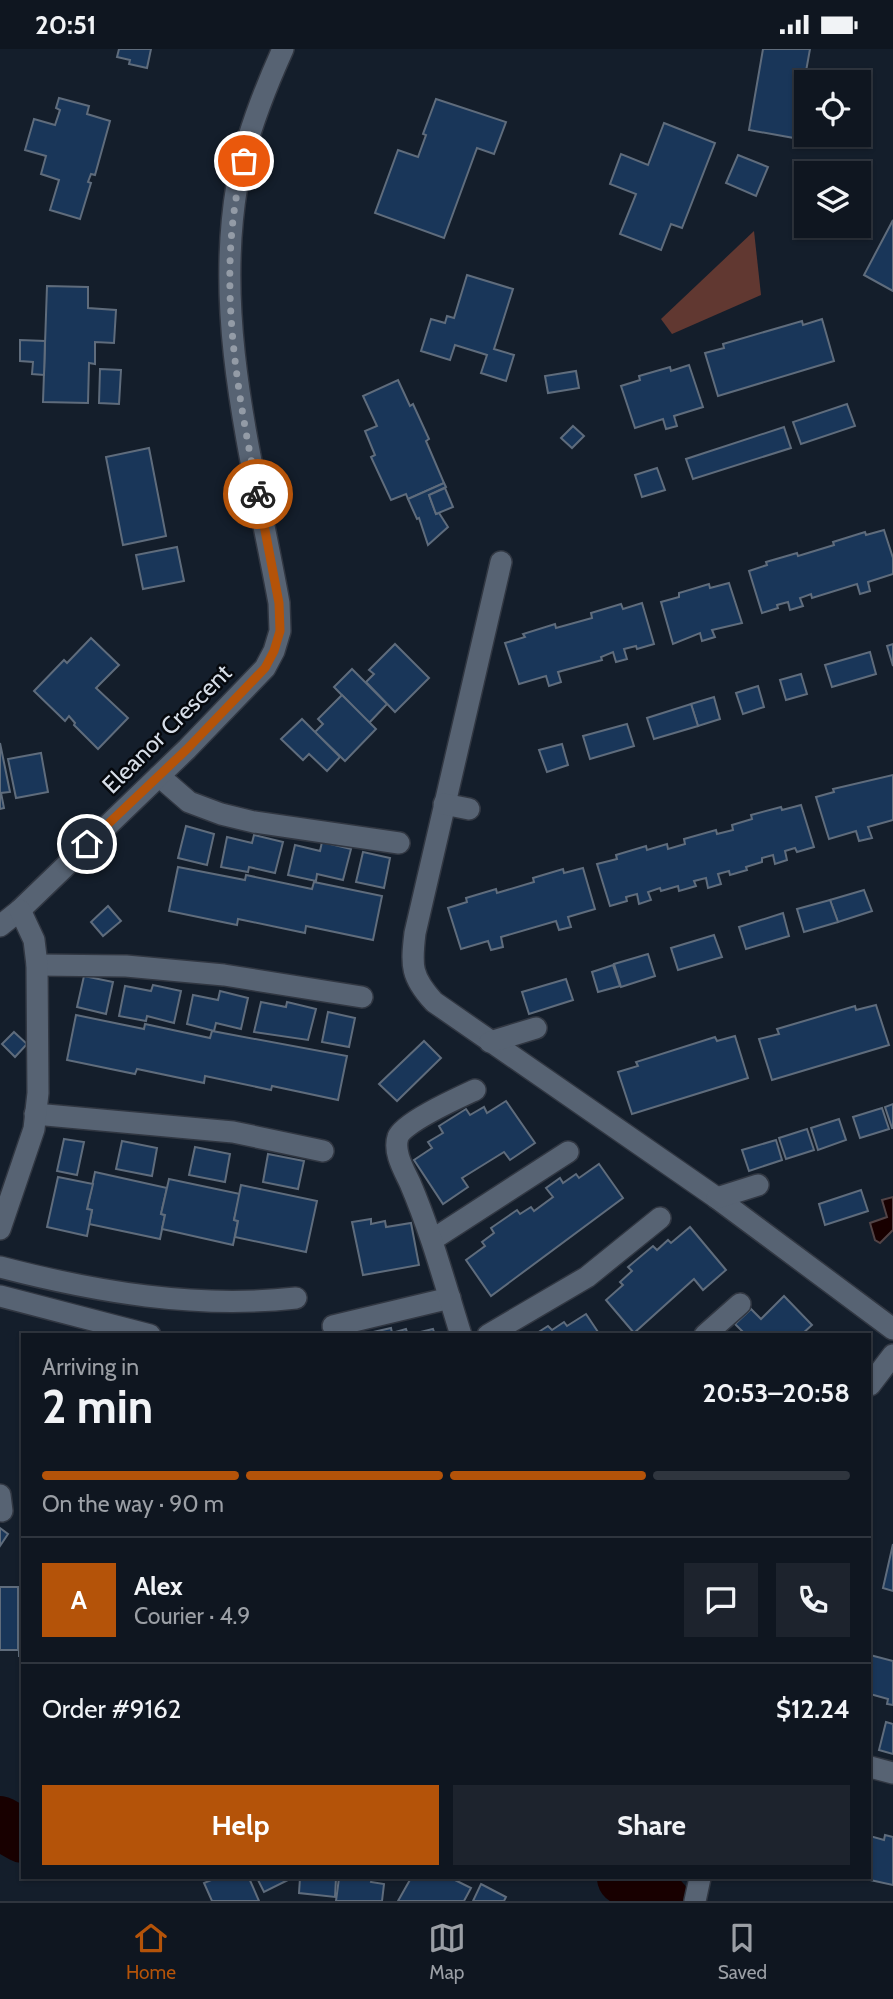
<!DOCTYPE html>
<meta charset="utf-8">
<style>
:root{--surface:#0f1620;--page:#1d232d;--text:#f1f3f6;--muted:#9b9fa5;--line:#2f353e;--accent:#b45309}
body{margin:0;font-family:Cabin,sans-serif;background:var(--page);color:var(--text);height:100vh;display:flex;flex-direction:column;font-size:26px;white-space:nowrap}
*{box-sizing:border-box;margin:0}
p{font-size:23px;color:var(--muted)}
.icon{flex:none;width:38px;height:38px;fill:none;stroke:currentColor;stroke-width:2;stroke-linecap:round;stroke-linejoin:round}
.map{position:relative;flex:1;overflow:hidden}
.side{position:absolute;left:21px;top:1284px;width:850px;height:546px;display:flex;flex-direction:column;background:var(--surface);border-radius:0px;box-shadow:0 2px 5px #0004,0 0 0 2px var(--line)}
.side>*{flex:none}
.tools{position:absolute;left:794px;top:21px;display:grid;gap:14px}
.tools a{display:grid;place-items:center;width:77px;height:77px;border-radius:0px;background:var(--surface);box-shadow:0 2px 5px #0004,0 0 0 2px var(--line);font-size:35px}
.pin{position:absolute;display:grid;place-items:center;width:60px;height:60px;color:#fff;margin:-30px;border:4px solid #fff;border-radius:50%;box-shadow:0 2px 7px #0007}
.courier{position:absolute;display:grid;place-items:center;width:70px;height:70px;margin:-35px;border:5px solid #b45309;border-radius:50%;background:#fff;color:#222;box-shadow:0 2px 9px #0007}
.summary em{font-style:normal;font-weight:700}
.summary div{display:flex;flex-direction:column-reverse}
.summary{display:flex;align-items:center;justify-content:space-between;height:119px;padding:0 21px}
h1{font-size:46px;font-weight:700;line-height:52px}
.bar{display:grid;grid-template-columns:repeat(4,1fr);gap:10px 7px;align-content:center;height:84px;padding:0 21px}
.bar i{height:9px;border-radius:5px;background:var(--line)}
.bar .on{background:var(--accent)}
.bar p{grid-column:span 4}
.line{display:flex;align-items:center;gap:18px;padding:0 21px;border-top:2px solid var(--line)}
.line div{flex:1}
.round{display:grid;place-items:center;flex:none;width:74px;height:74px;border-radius:0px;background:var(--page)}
.cta{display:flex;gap:14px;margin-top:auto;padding:14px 21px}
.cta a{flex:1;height:80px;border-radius:0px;background:var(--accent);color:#fff;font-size:28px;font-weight:700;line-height:80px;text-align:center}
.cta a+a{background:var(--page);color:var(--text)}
.status{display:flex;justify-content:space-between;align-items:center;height:49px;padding:0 35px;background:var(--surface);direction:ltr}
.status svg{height:19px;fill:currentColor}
.tab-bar{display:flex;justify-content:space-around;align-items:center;height:98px;border-top:2px solid var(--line);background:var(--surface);font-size:19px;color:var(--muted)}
.tab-bar a{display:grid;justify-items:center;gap:4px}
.tab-bar .on{color:var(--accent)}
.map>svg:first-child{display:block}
.green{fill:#613831}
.water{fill:#180000;stroke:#514346;stroke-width:2}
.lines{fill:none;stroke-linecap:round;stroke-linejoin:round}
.river{stroke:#180000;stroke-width:54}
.building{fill:#193659;stroke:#5f6c7c;stroke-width:2}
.minor-casing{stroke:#313742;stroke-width:24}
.minor{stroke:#576373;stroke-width:21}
.done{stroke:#939ba6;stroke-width:7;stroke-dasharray:0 12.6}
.route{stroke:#b45309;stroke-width:9}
.labels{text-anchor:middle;stroke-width:5;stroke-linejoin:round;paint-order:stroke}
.street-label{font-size:24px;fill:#d7dee8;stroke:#05080d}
</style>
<div class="status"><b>20:51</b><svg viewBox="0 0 49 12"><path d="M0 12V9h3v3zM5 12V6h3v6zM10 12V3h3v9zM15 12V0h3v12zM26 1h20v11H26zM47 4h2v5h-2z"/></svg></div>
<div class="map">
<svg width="893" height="1852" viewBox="0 0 893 1852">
<rect width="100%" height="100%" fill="#141e2b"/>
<polygon class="green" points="754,182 761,246 672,285 661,270"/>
<polygon class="water" points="893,1148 893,1181 880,1194 875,1191 870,1174 887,1168 882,1151"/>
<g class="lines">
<g class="river">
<polyline points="0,1774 23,1787"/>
<polyline points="624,1829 663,1852"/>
</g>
</g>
<g class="building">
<polygon points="119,0 151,0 147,19 129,15 130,11 117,8"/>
<polygon points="763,0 810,0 794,89 749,81"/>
<polygon points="59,49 89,57 87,65 110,72 95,126 91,125 88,133 91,134 80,170 50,161 59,131 41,125 46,107 25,101 34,70 55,76 60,61 56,59"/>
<polygon points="436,50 506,73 494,105 477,99 444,189 375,164 398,101 418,108 426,86 423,85"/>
<polygon points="664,74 715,94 682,179 671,175 661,201 620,185 636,145 610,135 621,105 648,116"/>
<polygon points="738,106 768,118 756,147 726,134"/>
<polygon points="893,171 893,242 864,226"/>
<polygon points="467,226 513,240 494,300 514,306 506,332 481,324 487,306 455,296 450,311 421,302 431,270 445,274 447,267 454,269"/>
<polygon points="47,237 88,238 88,259 116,261 114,294 95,293 95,315 89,314 88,354 43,353"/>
<polygon points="822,270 834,312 718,347 705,304 724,299 723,295 802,272 803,276"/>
<polygon points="20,291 45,292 44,326 32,325 33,313 20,312"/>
<polygon points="689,316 703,358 674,367 677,377 666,380 663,370 635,379 621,337 640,331 639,327 670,318 671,322"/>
<polygon points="100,320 121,321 119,355 99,354"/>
<polygon points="576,322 579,339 548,344 545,327"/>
<polygon points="398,331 410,357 413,355 429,390 426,392 444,434 408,450 406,445 391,451 371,408 375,406 365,382 377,377 363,347"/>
<polygon points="847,355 855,377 801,395 793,373"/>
<polygon points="573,377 584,387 572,399 561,389"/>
<polygon points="784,378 791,399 693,430 686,410"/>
<polygon points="149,399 166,487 123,496 106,408"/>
<polygon points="657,419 665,441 642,448 635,426"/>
<polygon points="444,434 446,438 429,446 436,465 439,464 448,478 428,496 419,469 417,470 408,450"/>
<polygon points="445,439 453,458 436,465 429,446"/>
<polygon points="884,481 893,509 893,525 868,533 870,542 860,545 857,535 812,549 811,545 800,549 803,557 790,561 788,553 777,556 778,559 762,564 749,522 767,516 766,513 797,504 798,507 834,496 833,493 865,483 866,486"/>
<polygon points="177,498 184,532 143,540 136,506"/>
<polygon points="729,534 742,574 712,581 715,588 702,592 700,584 673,595 661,553 679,548 679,544 709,535 710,539"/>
<polygon points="642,554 654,595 637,600 636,597 624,600 627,610 616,613 613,603 601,608 602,611 558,623 561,633 549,637 546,627 519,635 505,594 525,588 523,585 555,575 556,579 592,569 591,564 621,555 623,560"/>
<polygon points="91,589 119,616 96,639 128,669 98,700 74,676 75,674 69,667 65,672 34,642 64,611 67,614"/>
<polygon points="395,595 429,629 395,663 366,633 374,625 369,621"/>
<polygon points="893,595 893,617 887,597"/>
<polygon points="870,603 876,625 832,638 825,616"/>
<polygon points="352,620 387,655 369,674 334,638"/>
<polygon points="801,625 807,645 786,651 780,631"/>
<polygon points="758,637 764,658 743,665 736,644"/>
<polygon points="342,646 376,680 345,712 315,683 323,675 318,670"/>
<polygon points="714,648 720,670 698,677 691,655"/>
<polygon points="691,655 698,677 654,690 647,669"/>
<polygon points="302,670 340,708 327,722 309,705 303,711 281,690"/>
<polygon points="627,675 634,697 590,710 583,687"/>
<polygon points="0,694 10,743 1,744 4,759 0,760"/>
<polygon points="562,695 568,716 547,723 539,701"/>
<polygon points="41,704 48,743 16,749 8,710"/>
<polygon points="893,726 893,771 868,778 872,789 859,792 856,782 829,790 816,748 834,743 833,740"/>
<polygon points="801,756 814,798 797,803 795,799 785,802 787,811 775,815 773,806 762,809 762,813 746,818 747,821 730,826 729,822 718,825 721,835 708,839 706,829 694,832 696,837 679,842 678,837 661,842 660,839 648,843 651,851 639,855 637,845 626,848 627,852 610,857 597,815 617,810 616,806 646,797 647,801 667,795 668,800 685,795 684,790 716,781 717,785 733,781 732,776 752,770 751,766 781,758 782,761"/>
<polygon points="186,777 214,785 207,816 178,809"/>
<polygon points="254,786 283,793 275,824 249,818 248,823 221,818 227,788 252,794"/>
<polygon points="322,793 351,800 343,831 317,825 316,832 288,826 295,796 320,802"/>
<polygon points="363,803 390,809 384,839 356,833"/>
<polygon points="178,818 245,831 246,826 312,840 314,833 382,847 373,891 306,877 305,884 238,870 237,876 169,862"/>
<polygon points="583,819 595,860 568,868 571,878 559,881 556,872 501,888 503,898 491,901 488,892 461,900 448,859 467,853 466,849 496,840 497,844 534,833 533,829 563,820 564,824"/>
<polygon points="864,841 872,862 838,873 830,851"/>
<polygon points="830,851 838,873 804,883 797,860"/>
<polygon points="108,857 121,872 103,887 91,873"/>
<polygon points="783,864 789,887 746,900 739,878"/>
<polygon points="714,886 722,908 678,921 671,899"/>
<polygon points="648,905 655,927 621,938 614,915"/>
<polygon points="613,916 620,937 598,943 592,923"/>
<polygon points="84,927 113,933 106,965 77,958"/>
<polygon points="566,930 573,951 529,965 522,943"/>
<polygon points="153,936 181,942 174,974 147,967 146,972 119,967 125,937 151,942"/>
<polygon points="220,942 248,949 241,980 216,974 214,982 187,975 193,946 218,951"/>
<polygon points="261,953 286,958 287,953 316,960 308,991 254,983"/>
<polygon points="876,956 889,996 772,1031 759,990 779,985 777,980 855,957 856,961"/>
<polygon points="328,963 355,969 349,998 322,993"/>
<polygon points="76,966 144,980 145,975 210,989 212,982 347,1007 338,1051 272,1037 271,1041 205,1027 204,1034 137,1020 135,1025 67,1011"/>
<polygon points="14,983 27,995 15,1008 2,995"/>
<polygon points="735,987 748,1029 632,1065 618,1023 638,1017 636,1013 715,988 717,992"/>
<polygon points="424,992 441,1009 397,1052 379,1035"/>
<polygon points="506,1052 535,1094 510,1111 504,1103 462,1129 468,1138 443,1155 414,1111 432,1099 428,1093 443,1084 439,1077 466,1060 470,1066 484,1058 487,1064"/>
<polygon points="893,1055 893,1079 892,1079 885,1058"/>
<polygon points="882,1059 889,1080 860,1089 853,1068"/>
<polygon points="839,1070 846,1091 818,1101 811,1079"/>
<polygon points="807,1080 814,1101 786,1110 779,1089"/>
<polygon points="64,1090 84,1093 77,1126 57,1122"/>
<polygon points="776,1091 782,1111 749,1122 742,1101"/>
<polygon points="122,1092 157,1099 152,1127 116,1120"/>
<polygon points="195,1098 230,1105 225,1133 189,1126"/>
<polygon points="268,1105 304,1112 298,1140 263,1133"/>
<polygon points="599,1115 623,1149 491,1247 466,1211 485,1197 482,1193 494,1184 491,1179 517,1161 520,1165 531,1158 534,1162 553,1148 546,1139 560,1129 563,1134 576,1125 579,1129"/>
<polygon points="95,1123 167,1139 161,1165 165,1166 160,1190 89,1175 92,1161 87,1160"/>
<polygon points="58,1128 93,1135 87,1160 92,1161 87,1187 47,1178"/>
<polygon points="169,1130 240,1145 234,1171 238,1172 233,1196 162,1180 165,1166 161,1165"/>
<polygon points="241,1136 317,1152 306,1203 235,1188 238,1172 234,1171"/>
<polygon points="861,1141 868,1162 825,1176 819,1155"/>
<polygon points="371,1170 371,1175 385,1172 386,1178 411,1174 419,1216 363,1226 352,1173"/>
<polygon points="690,1178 726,1221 703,1241 694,1230 634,1284 606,1251 623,1236 620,1233 632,1222 628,1218 653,1197 657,1201 668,1191 671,1194"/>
<polygon points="784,1247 812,1276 801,1286 746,1286 735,1275 751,1260 761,1270"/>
<polygon points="586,1265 600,1286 534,1286 548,1277 552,1281 564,1273 567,1277"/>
<polygon points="391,1279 392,1284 406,1280 408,1286 360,1286"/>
<polygon points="433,1280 435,1286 408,1286"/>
<polygon points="0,1479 8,1485 0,1497"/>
<polygon points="893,1495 893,1542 883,1539"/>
<rect x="0" y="1538" width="18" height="63"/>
<polygon points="18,1543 23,1543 23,1607 19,1607"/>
<polygon points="870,1606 893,1612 893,1656 887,1655 888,1650 870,1645"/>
<polygon points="886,1673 893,1675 893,1705 879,1701"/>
<polygon points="885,1786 893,1788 893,1836 861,1829 870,1829 870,1787 884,1791"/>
<polygon points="216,1829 249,1829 259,1852 212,1852 204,1834"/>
<polygon points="257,1829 287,1829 288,1831 264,1843"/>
<polygon points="300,1829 336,1829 335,1848 299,1844"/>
<polygon points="339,1829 372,1829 371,1833 384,1835 382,1852 336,1852"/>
<polygon points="411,1829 451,1829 471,1839 464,1852 398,1852"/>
<polygon points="481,1835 506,1848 504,1852 473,1852"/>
</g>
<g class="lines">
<g class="minor-casing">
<g id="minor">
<path d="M501,513L415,884C411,917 411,928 434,953L717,1149L893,1280"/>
<polyline points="159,727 189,753 221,765 254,773 399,794"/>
<polyline points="444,755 469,760"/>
<path d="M0,877L20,861L187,700L265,619L274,602L280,582L279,554C254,416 213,277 237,136C245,90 264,42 283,0"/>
<polyline points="37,916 126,917 224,926 362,948"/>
<polyline points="490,993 536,979"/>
<polyline points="35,1065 233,1083 323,1102"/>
<polyline points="717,1149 758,1136"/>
<polyline points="0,1180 34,1080 38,1044 37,916 34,891 20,861"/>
<polyline points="432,1191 568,1103"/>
<path d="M0,1218C96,1243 196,1260 296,1249"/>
<polyline points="0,1247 150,1286"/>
<polyline points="333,1277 450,1249"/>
<path d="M461,1286C445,1235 431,1183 410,1134C404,1121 393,1103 398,1088C402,1074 460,1048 475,1041"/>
<polyline points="488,1286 587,1228 660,1169"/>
<polyline points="705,1286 740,1255"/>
<polyline points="870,1336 893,1306"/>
<polyline points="0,1446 2,1462"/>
<polyline points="870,1718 893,1724"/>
<polyline points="695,1852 700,1829"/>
</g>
</g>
<use href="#minor" class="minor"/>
</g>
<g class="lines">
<path class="done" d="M244,112C215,222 236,337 258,445"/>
<polyline class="route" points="87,795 187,700 265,619 274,602 280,582 279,554 258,445"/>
</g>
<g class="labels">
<g class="street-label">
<text transform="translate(167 680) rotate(-45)" y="8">Eleanor Crescent</text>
</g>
</g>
</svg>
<div class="tools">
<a><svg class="icon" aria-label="locate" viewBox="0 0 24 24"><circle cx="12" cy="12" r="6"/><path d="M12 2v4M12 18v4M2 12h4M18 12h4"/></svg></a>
<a><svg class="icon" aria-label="layers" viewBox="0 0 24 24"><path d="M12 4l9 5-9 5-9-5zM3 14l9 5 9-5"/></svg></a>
</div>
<div class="pin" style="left:244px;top:112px;background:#ea580c"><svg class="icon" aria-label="bag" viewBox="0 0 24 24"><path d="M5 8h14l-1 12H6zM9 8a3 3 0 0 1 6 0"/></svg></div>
<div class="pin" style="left:87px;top:795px;background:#1f2937"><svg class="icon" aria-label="home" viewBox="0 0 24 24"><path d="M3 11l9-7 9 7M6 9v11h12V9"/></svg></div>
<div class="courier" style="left:258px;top:445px"><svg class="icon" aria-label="bike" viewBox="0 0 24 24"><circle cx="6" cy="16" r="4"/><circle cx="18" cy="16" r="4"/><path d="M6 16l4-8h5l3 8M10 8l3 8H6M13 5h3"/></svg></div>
<section class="side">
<div class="summary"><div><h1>2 min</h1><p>Arriving in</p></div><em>20:53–20:58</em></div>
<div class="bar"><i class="on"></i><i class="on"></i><i class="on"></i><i></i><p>On the way · 90 m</p></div>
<div class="line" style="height:126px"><b class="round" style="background:var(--accent);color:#fff">A</b><div><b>Alex</b><p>Courier · 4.9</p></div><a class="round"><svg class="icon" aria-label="chat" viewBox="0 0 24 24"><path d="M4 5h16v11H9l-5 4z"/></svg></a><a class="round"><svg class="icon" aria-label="phone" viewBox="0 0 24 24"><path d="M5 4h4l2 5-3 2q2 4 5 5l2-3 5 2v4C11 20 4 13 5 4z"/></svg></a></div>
<div class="line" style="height:91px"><div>Order #9162</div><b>$12.24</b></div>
<div class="cta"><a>Help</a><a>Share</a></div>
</section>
</div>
<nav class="tab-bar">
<a class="on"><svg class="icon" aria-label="home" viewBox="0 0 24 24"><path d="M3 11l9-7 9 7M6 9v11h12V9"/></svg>Home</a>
<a><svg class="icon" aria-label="map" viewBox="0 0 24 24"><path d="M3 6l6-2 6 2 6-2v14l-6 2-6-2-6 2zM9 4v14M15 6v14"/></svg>Map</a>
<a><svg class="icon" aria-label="saved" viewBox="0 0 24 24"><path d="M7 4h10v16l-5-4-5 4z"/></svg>Saved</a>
</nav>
